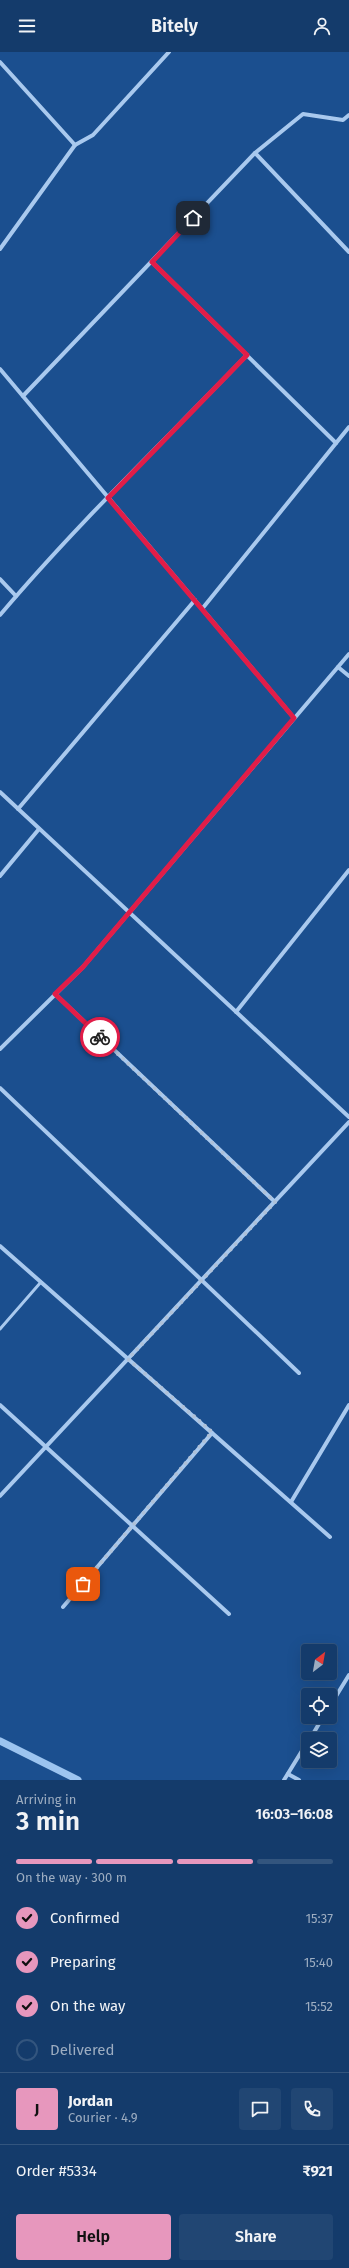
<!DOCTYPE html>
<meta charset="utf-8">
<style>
:root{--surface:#143b6b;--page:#214673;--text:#f1f3f6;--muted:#9dadc1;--line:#33557e;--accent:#e797bd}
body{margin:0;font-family:"Fira Sans",sans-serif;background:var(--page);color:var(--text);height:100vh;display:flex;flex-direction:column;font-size:15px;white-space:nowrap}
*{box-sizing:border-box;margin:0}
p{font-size:13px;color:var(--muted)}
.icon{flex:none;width:22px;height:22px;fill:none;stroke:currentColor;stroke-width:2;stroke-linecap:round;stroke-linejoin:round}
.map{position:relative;height:1728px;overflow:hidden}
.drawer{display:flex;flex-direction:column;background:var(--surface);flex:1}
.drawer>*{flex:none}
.needle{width:26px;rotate:31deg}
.fabs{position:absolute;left:301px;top:1592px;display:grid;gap:8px}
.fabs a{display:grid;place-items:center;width:36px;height:36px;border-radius:4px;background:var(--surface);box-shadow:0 4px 16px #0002,0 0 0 1px var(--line);font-size:20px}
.pin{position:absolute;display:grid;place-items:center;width:34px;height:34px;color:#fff;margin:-17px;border-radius:8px;box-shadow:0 2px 6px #0006}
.courier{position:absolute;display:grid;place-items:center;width:40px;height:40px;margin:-20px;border:3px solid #e11d48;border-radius:50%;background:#fff;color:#222;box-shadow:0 1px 5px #0007}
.headline em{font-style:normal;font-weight:600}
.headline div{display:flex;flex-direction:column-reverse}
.headline{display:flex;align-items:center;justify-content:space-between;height:68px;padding:0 16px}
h1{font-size:26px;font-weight:600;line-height:30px}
.bar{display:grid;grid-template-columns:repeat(4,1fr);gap:6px 4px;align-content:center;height:48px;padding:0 16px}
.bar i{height:5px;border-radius:3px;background:var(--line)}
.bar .on{background:var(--accent)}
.bar p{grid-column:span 4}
.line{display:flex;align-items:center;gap:10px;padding:0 16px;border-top:1px solid var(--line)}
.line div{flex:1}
.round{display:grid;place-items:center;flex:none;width:42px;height:42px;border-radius:4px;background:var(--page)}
ol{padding:0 16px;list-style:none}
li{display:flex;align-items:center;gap:12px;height:44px}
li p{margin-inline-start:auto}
li .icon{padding:4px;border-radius:50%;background:var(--accent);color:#111;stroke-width:4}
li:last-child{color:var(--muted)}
li i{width:22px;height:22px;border:2px solid var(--line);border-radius:50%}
.cta{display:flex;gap:8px;margin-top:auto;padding:8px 16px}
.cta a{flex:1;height:46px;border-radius:4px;background:var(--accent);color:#111;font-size:16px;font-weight:600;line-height:46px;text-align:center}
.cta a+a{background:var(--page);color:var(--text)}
header{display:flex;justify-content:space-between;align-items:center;height:52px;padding:0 16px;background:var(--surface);font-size:18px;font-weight:600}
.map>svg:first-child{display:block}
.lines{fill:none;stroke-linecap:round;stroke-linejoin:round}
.stream{stroke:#9cc4f0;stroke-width:7}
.lane{stroke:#a9c9ee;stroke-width:3}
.street{stroke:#a9c9ee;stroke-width:4}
.done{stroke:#afc1d8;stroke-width:4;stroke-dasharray:0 7.2}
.route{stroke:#e11d48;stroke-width:5}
</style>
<header><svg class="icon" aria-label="menu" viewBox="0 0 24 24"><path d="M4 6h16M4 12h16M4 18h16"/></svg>Bitely<svg class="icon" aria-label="person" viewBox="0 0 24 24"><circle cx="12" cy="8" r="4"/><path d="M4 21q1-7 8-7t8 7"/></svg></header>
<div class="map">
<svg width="349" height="1728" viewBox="0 0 349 1728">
<rect width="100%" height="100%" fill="#1b4f8f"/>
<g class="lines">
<polyline class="stream" points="0,1689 78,1728"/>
<polyline class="lane" points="0,1277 41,1230"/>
<g class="street">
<polyline points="0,10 75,93 93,83 169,0"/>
<polyline points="255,101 349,200"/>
<polyline points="0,197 75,93"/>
<polyline points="152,210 336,391"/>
<polyline points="0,317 294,666"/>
<polyline points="23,344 255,101 303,62 343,68 349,63"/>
<polyline points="0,527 16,544"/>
<polyline points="202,557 349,375"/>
<path d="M0,563C77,472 164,389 247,303"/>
<polyline points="338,615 349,624"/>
<polyline points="0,740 349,1065"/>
<polyline points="18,757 195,548"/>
<polyline points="0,824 39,777"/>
<polyline points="55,942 275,1150"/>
<polyline points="236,960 349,818"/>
<polyline points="0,997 83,915 349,602"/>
<polyline points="0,1036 299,1321"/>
<polyline points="0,1194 330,1485"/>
<polyline points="0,1353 229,1562"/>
<polyline points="0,1444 349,1070"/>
<polyline points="291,1450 349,1353"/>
<polyline points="63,1555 212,1381"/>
<polyline points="330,1654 349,1623"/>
<polyline points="310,1687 323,1665"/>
<polyline points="288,1722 299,1728"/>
<polyline points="284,1728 308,1689"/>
</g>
</g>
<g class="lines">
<polyline class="done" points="83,1532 212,1380 128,1307 275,1150 100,985"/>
<polyline class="route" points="100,985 55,942 83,915 294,666 108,446 247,303 152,210 193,166"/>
</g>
</svg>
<div class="fabs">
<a><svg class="needle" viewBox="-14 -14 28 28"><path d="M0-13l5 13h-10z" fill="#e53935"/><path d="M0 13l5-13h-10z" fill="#9dadc1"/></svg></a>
<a><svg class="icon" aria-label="locate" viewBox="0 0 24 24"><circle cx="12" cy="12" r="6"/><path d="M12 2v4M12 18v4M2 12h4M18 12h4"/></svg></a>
<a><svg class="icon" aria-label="layers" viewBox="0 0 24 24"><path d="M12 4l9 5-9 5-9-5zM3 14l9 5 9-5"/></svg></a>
</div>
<div class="pin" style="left:83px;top:1532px;background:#ea580c"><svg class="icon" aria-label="bag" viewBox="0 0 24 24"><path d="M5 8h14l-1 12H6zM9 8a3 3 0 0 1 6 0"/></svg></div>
<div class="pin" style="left:193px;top:166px;background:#1f2937"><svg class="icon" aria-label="home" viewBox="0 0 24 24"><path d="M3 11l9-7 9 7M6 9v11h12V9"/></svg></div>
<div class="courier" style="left:100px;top:985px"><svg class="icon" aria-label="bike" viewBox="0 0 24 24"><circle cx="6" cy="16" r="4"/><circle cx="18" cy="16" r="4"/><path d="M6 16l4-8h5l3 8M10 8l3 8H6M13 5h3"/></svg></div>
</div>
<section class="drawer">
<div class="headline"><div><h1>3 min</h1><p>Arriving in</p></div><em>16:03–16:08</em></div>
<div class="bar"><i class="on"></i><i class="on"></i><i class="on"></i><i></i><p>On the way · 300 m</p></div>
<ol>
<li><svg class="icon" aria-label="check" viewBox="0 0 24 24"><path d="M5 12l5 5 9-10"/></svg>Confirmed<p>15:37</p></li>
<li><svg class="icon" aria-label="check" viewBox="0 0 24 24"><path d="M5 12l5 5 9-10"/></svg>Preparing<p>15:40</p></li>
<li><svg class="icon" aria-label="check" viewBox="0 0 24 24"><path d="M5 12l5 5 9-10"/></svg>On the way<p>15:52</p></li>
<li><i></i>Delivered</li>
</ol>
<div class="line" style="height:72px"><b class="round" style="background:var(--accent);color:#111">J</b><div><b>Jordan</b><p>Courier · 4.9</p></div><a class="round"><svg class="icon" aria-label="chat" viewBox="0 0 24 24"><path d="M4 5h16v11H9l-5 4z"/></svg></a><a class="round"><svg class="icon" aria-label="phone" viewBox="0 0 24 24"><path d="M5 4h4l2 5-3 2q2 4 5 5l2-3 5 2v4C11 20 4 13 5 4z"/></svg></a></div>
<div class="line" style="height:52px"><div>Order #5334</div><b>₹921</b></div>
<div class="cta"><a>Help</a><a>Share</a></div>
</section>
